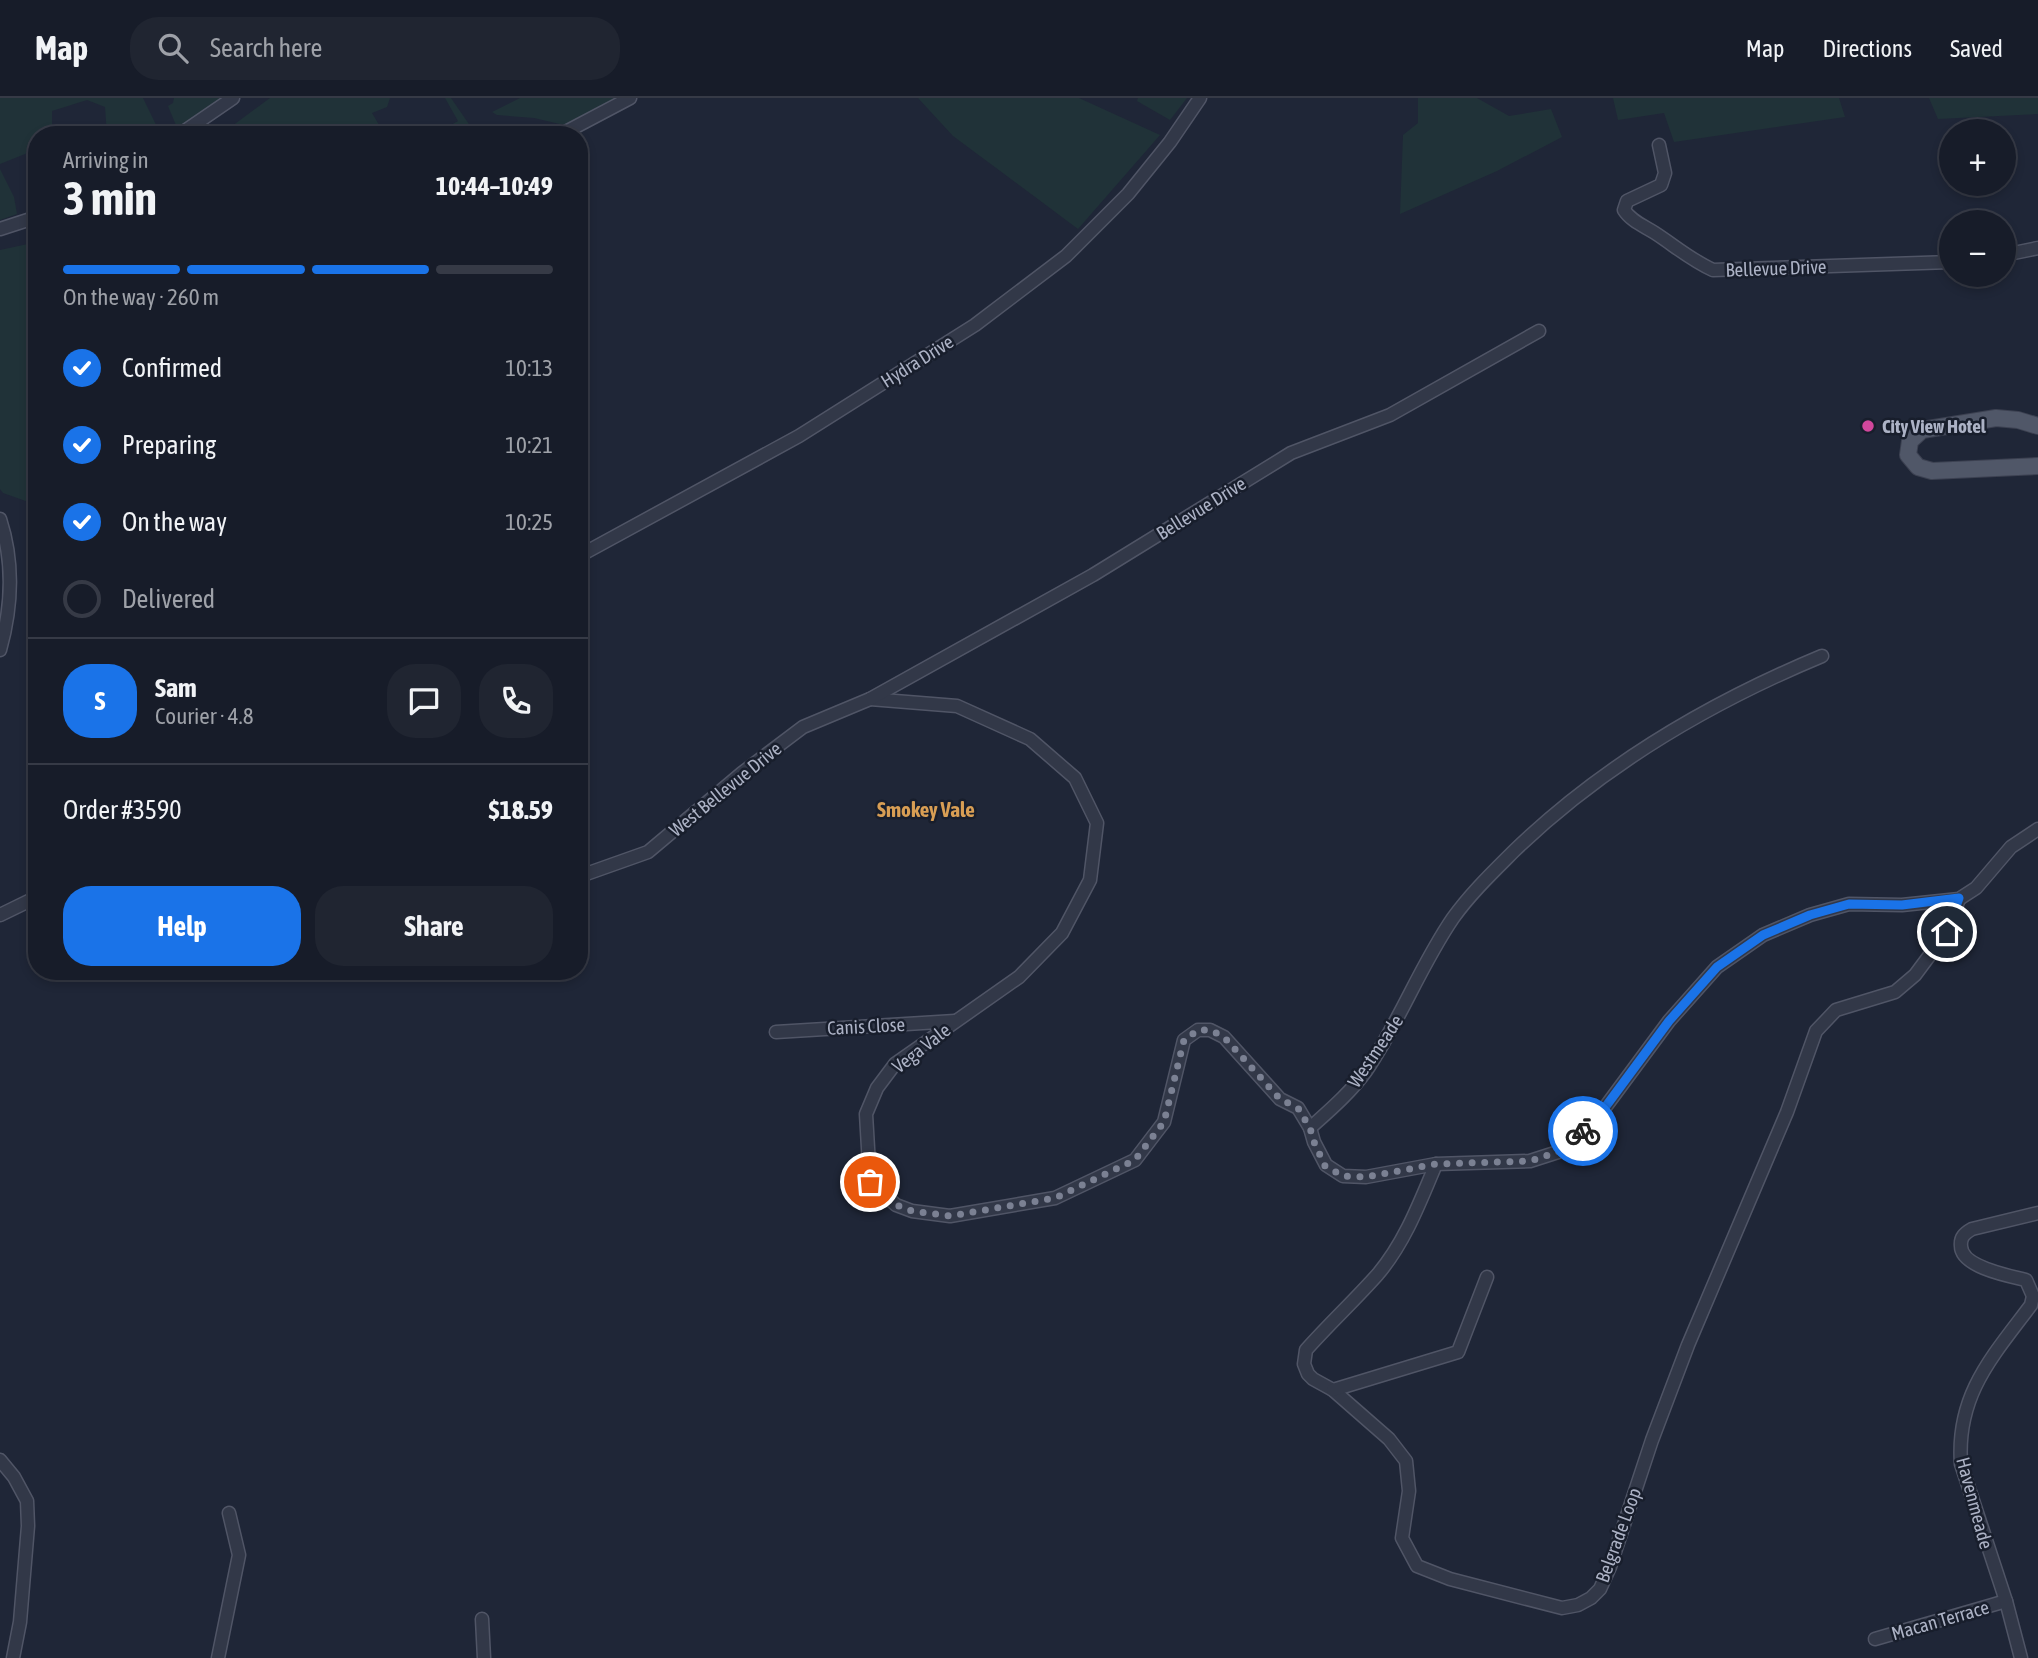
<!DOCTYPE html>
<meta charset="utf-8">
<style>
:root{--surface:#171c29;--page:#202531;--text:#f1f3f6;--muted:#9ea1a8;--line:#363a46;--accent:#1a73e8}
body{margin:0;font-family:"Asap Condensed",sans-serif;background:var(--page);color:var(--text);height:100vh;display:flex;flex-direction:column;font-size:26px;white-space:nowrap}
*{box-sizing:border-box;margin:0}
p{font-size:23px;color:var(--muted)}
.icon{flex:none;width:38px;height:38px;fill:none;stroke:currentColor;stroke-width:2;stroke-linecap:round;stroke-linejoin:round}
.map{position:relative;flex:1;overflow:hidden}
.side{position:absolute;left:28px;top:28px;width:560px;height:854px;display:flex;flex-direction:column;background:var(--surface);border-radius:28px;box-shadow:0 4px 10px #0003,0 0 0 2px var(--line)}
.side>*{flex:none}
.buttons{position:absolute;left:1939px;top:21px;display:grid;gap:14px}
.buttons a{display:grid;place-items:center;width:77px;height:77px;border-radius:50%;background:var(--surface);box-shadow:0 4px 10px #0003,0 0 0 2px var(--line);font-size:35px}
.pin{position:absolute;display:grid;place-items:center;width:60px;height:60px;color:#fff;margin:-30px;border:4px solid #fff;border-radius:50%;box-shadow:0 2px 7px #0007}
.courier{position:absolute;display:grid;place-items:center;width:70px;height:70px;margin:-35px;border:5px solid #1a73e8;border-radius:50%;background:#fff;color:#222;box-shadow:0 2px 9px #0007}
.overview em{font-style:normal;font-weight:700}
.overview div{display:flex;flex-direction:column-reverse}
.overview{display:flex;align-items:center;justify-content:space-between;height:119px;padding:0 35px}
h1{font-size:46px;font-weight:700;line-height:52px}
.bar{display:grid;grid-template-columns:repeat(4,1fr);gap:10px 7px;align-content:center;height:84px;padding:0 35px}
.bar i{height:9px;border-radius:5px;background:var(--line)}
.bar .on{background:var(--accent)}
.bar p{grid-column:span 4}
.line{display:flex;align-items:center;gap:18px;padding:0 35px;border-top:2px solid var(--line)}
.line div{flex:1}
.round{display:grid;place-items:center;flex:none;width:74px;height:74px;border-radius:28px;background:var(--page)}
ol{padding:0 35px;list-style:none}
li{display:flex;align-items:center;gap:21px;height:77px}
li p{margin-inline-start:auto}
li .icon{padding:7px;border-radius:50%;background:var(--accent);color:#fff;stroke-width:4}
li:last-child{color:var(--muted)}
li i{width:38px;height:38px;border:4px solid var(--line);border-radius:50%}
.cta{display:flex;gap:14px;margin-top:auto;padding:14px 35px}
.cta a{flex:1;height:80px;border-radius:28px;background:var(--accent);color:#fff;font-size:28px;font-weight:700;line-height:80px;text-align:center}
.cta a+a{background:var(--page);color:var(--text)}
header{display:flex;align-items:center;gap:42px;box-sizing:border-box;height:98px;padding:0 35px;background:var(--surface);border-bottom:2px solid var(--line)}
header strong{font-size:33px}
nav{display:flex;gap:38px;margin-inline-start:auto;font-size:24px}
.search{width:490px;height:63px;background:var(--page);display:flex;align-items:center;gap:18px;box-sizing:border-box;padding:0 24px;border-radius:28px;color:var(--muted);font-size:26px}
.map>svg:first-child{display:block}
.green{fill:#203238}
.lines{fill:none;stroke-linecap:round;stroke-linejoin:round}
.minor-casing{stroke:#505566;stroke-width:15}
.major-casing{stroke:#3c4151;stroke-width:18}
.minor{stroke:#323848;stroke-width:12}
.major{stroke:#505768;stroke-width:16}
.done{stroke:#7b8193;stroke-width:7;stroke-dasharray:0 12.6}
.route{stroke:#1a73e8;stroke-width:9}
.hotel-dot{fill:#d1479c;stroke:#181e2c;stroke-width:2.5}
.labels{text-anchor:middle;stroke-width:5;stroke-linejoin:round;paint-order:stroke}
.street-label{font-size:19px;fill:#acb2c5;stroke:#181e2c}
.poi-label{font-size:19px;font-weight:bold;fill:#acb2c5;stroke:#181e2c;text-anchor:start}
.neighbourhood-label{font-size:21px;font-weight:bold;fill:#d89e54;stroke:#181e2c}
</style>
<header>
<strong>Map</strong>
<div class="search"><svg class="icon" aria-label="search" viewBox="0 0 24 24"><circle cx="10" cy="10" r="6"/><path d="M15 15l6 6"/></svg>Search here</div>
<nav><a>Map</a><a>Directions</a><a>Saved</a></nav>
</header>
<div class="map">
<svg width="2038" height="1560" viewBox="0 0 2038 1560">
<rect width="100%" height="100%" fill="#1f2637"/>
<g class="green">
<polygon points="0,0 143,0 161,37 107,37 105,9 87,2 52,13 52,37 37,37 37,67 30,54 0,66"/>
<polygon points="174,0 221,0 178,32 168,8 173,5"/>
<polygon points="270,0 390,0 387,9 372,15 385,37 333,37 332,32 321,37 220,37"/>
<polygon points="445,0 451,0 473,32 534,27 546,30 549,37 434,37 458,23"/>
<polygon points="520,0 615,0 564,27 534,20 497,17 492,14"/>
<polygon points="918,0 1079,0 1160,37 1078,131 953,38"/>
<polygon points="1138,0 1187,0 1170,22 1137,3"/>
<polygon points="1418,0 1477,0 1509,18 1551,11 1562,39 1497,73 1400,116 1403,37 1418,25"/>
<polygon points="1613,0 1839,0 1845,19 1674,44 1664,15 1618,22"/>
<polygon points="1929,0 2038,0 2038,16 1938,21"/>
<polygon points="0,71 14,99 17,116 0,122"/>
<polygon points="37,144 37,407 3,395 0,391 0,152"/>
</g>
<g class="lines">
<g class="minor-casing">
<g id="minor">
<polyline points="179,37 233,0"/>
<polyline points="560,37 630,0"/>
<path d="M1659,47L1665,75L1661,87L1627,103L1624,112C1631,123 1644,128 1655,135C1675,148 1691,162 1713,172L1951,164"/>
<polyline points="0,131 37,119"/>
<polyline points="2004,157 2038,150"/>
<path d="M0,421C14,464 12,509 0,552"/>
<polyline points="579,458 799,338 975,227 1066,158 1128,96 1170,44 1200,0"/>
<polyline points="870,601 957,608 1030,641 1075,680 1097,725 1090,782 1062,835 1019,879 895,966 877,990 866,1016 870,1084 896,1107 912,1113 950,1118 1055,1100 1135,1062 1164,1024 1184,942 1198,932 1210,932 1224,939 1280,1001 1298,1010 1310,1030 1314,1044 1326,1067 1343,1078 1366,1079 1436,1066 1530,1063 1558,1054 1592,1027 1669,923 1717,869 1763,837 1810,817 1849,806 1902,807 1959,801 1976,790 2011,749 2038,731"/>
<polyline points="579,776 586,776 648,754 742,675 803,629 870,601 1093,477 1291,355 1390,317 1539,233"/>
<polyline points="0,817 37,799"/>
<polyline points="776,934 955,923"/>
<path d="M1310,1030C1330,1012 1350,995 1366,973C1399,925 1420,868 1453,820C1471,795 1492,775 1514,753C1602,668 1709,605 1822,558"/>
<path d="M1436,1066C1420,1104 1405,1144 1378,1176C1355,1202 1329,1226 1306,1252L1304,1266L1308,1276L1313,1281L1333,1292L1389,1341L1406,1363L1409,1393L1402,1440L1417,1468L1450,1481L1562,1510L1578,1507L1591,1500L1600,1491L1610,1469L1652,1342L1688,1247L1787,1014L1816,933L1836,912L1895,894L1915,877L1947,834L1959,801"/>
<polyline points="1333,1292 1458,1254 1487,1179"/>
<polyline points="0,1362 14,1379 27,1403 28,1428 20,1524 13,1560"/>
<polyline points="482,1521 484,1560"/>
<polyline points="1875,1541 2006,1503"/>
<polyline points="218,1560 239,1457 229,1415"/>
<path d="M2021,1560L2006,1503L1961,1366C1956,1297 1992,1259 2031,1207L2033,1198L2026,1182C2009,1178 1961,1169 1961,1148C1960,1139 1965,1135 1972,1131L2038,1115"/>
</g>
</g>
<g class="major-casing">
<polyline id="major" points="2038,328 2018,322 1996,320 1922,332 1910,343 1908,357 1918,369 1932,373 2038,368"/>
</g>
<use href="#minor" class="minor"/>
<use href="#major" class="major"/>
</g>
<g class="lines">
<polyline class="done" points="870,1084 896,1107 912,1113 950,1118 1055,1100 1135,1062 1164,1024 1184,942 1198,932 1210,932 1224,939 1280,1001 1298,1010 1310,1030 1314,1044 1325,1068 1343,1078 1366,1079 1436,1066 1530,1063 1558,1054 1583,1033"/>
<polyline class="route" points="1583,1033 1592,1027 1669,923 1717,869 1763,837 1810,817 1849,806 1902,807 1959,800 1947,834"/>
</g>
<circle class="hotel-dot" cx="1868" cy="328" r="7"/>
<g class="labels">
<g class="street-label">
<text transform="translate(1776 170) rotate(-2)" y="7">Bellevue Drive</text>
<text transform="translate(917 263) rotate(-32)" y="7">Hydra Drive</text>
<text transform="translate(1201 410) rotate(-32)" y="7">Bellevue Drive</text>
<text transform="translate(725 691) rotate(-39)" y="7">West Bellevue Drive</text>
<text transform="translate(866 928) rotate(-3)" y="7">Canis Close</text>
<text transform="translate(921 950) rotate(-38)" y="7">Vega Vale</text>
<text transform="translate(1375 953) rotate(-56)" y="7">Westmeade</text>
<text transform="translate(1975 1405) rotate(75)" y="7">Havenmeade</text>
<text transform="translate(1618 1437) rotate(-70)" y="7">Belgrade Loop</text>
<text transform="translate(1940 1522) rotate(-16)" y="7">Macan Terrace</text>
</g>
<g class="poi-label">
<text x="1882" y="335">City View Hotel</text>
</g>
<g class="neighbourhood-label">
<text x="926" y="719">Smokey Vale</text>
</g>
</g>
</svg>
<div class="buttons">
<a>+</a>
<a>−</a>
</div>
<div class="pin" style="left:870px;top:1084px;background:#ea580c"><svg class="icon" aria-label="bag" viewBox="0 0 24 24"><path d="M5 8h14l-1 12H6zM9 8a3 3 0 0 1 6 0"/></svg></div>
<div class="pin" style="left:1947px;top:834px;background:#1f2937"><svg class="icon" aria-label="home" viewBox="0 0 24 24"><path d="M3 11l9-7 9 7M6 9v11h12V9"/></svg></div>
<div class="courier" style="left:1583px;top:1033px"><svg class="icon" aria-label="bike" viewBox="0 0 24 24"><circle cx="6" cy="16" r="4"/><circle cx="18" cy="16" r="4"/><path d="M6 16l4-8h5l3 8M10 8l3 8H6M13 5h3"/></svg></div>
<section class="side">
<div class="overview"><div><h1>3 min</h1><p>Arriving in</p></div><em>10:44–10:49</em></div>
<div class="bar"><i class="on"></i><i class="on"></i><i class="on"></i><i></i><p>On the way · 260 m</p></div>
<ol>
<li><svg class="icon" aria-label="check" viewBox="0 0 24 24"><path d="M5 12l5 5 9-10"/></svg>Confirmed<p>10:13</p></li>
<li><svg class="icon" aria-label="check" viewBox="0 0 24 24"><path d="M5 12l5 5 9-10"/></svg>Preparing<p>10:21</p></li>
<li><svg class="icon" aria-label="check" viewBox="0 0 24 24"><path d="M5 12l5 5 9-10"/></svg>On the way<p>10:25</p></li>
<li><i></i>Delivered</li>
</ol>
<div class="line" style="height:126px"><b class="round" style="background:var(--accent);color:#fff">S</b><div><b>Sam</b><p>Courier · 4.8</p></div><a class="round"><svg class="icon" aria-label="chat" viewBox="0 0 24 24"><path d="M4 5h16v11H9l-5 4z"/></svg></a><a class="round"><svg class="icon" aria-label="phone" viewBox="0 0 24 24"><path d="M5 4h4l2 5-3 2q2 4 5 5l2-3 5 2v4C11 20 4 13 5 4z"/></svg></a></div>
<div class="line" style="height:91px"><div>Order #3590</div><b>$18.59</b></div>
<div class="cta"><a>Help</a><a>Share</a></div>
</section>
</div>
